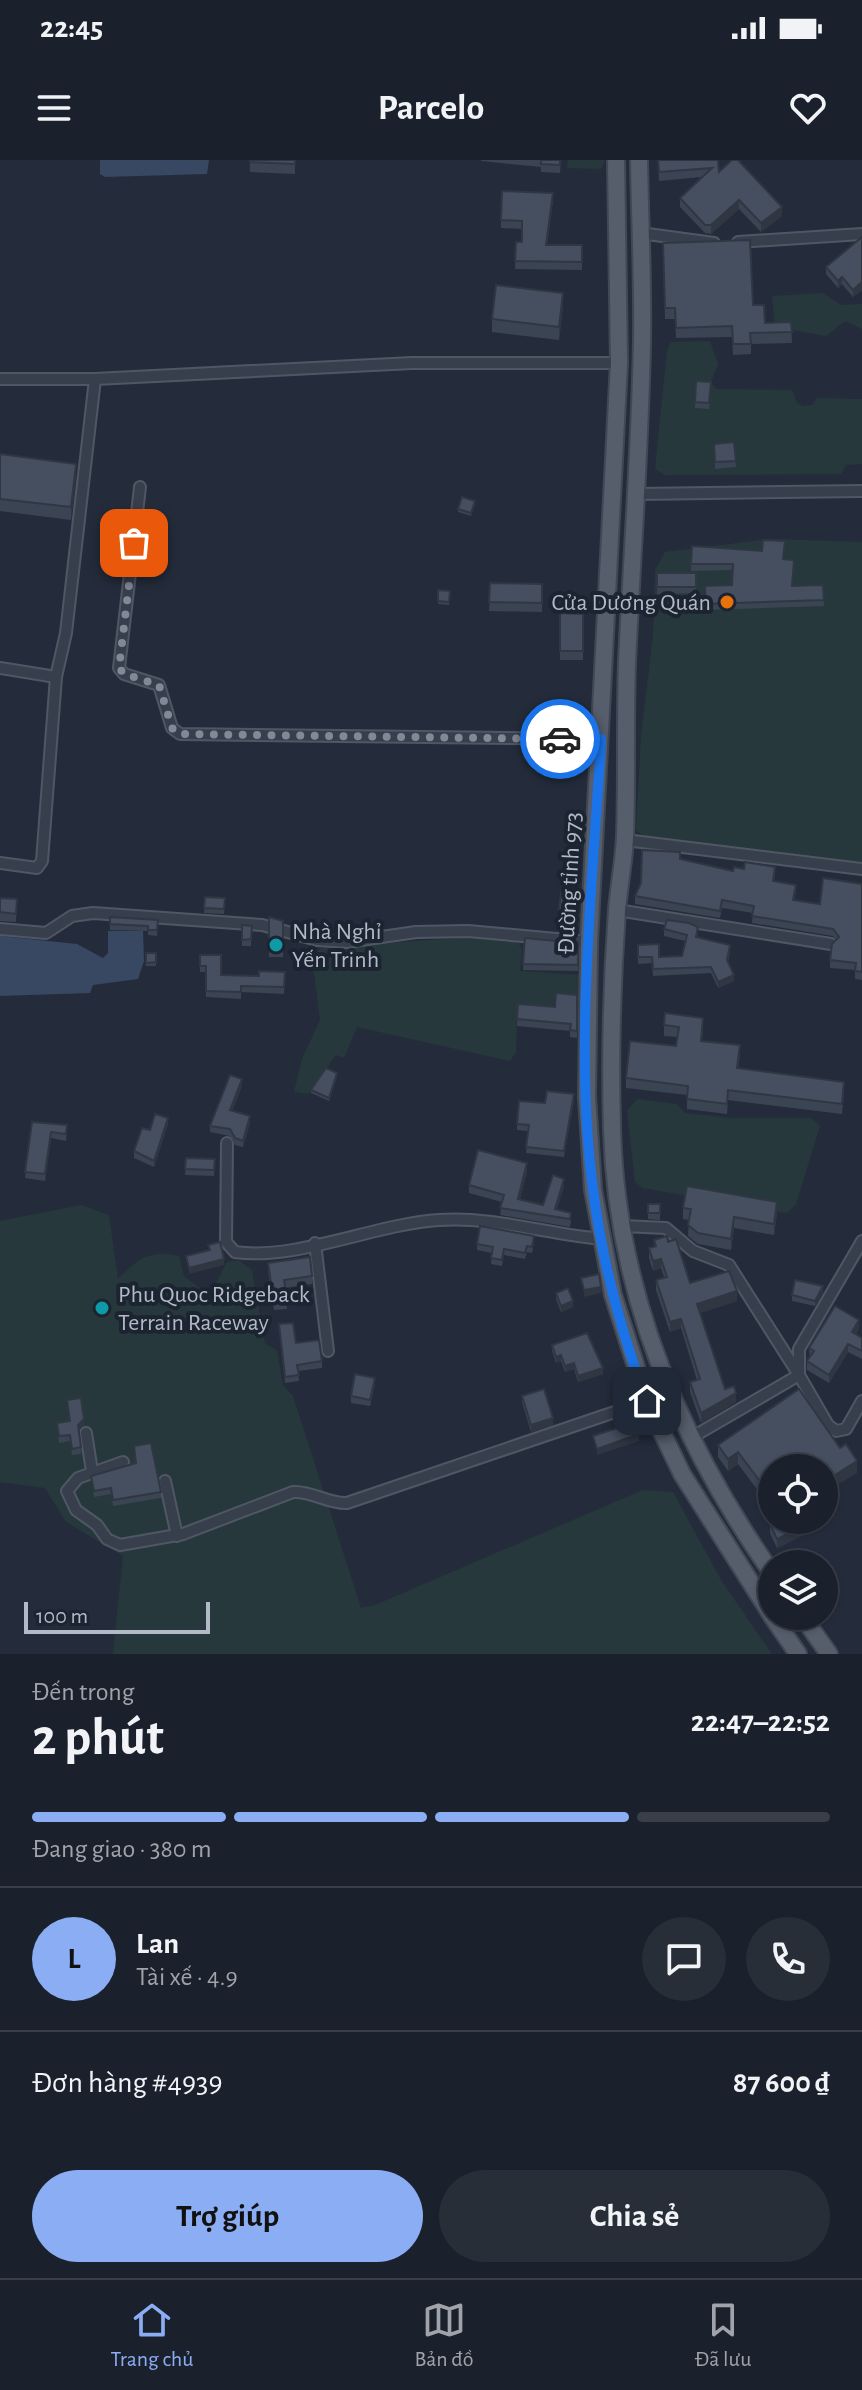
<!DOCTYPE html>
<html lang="vi">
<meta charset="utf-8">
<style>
:root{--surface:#1b212c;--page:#282e38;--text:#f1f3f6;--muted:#a0a3a9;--line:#393e48;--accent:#8badf4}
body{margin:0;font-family:"Alegreya Sans",sans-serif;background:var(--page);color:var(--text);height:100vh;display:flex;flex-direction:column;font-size:30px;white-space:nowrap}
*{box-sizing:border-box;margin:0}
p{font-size:26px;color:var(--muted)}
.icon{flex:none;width:44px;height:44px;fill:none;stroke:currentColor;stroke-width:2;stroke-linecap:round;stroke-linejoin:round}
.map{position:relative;height:1494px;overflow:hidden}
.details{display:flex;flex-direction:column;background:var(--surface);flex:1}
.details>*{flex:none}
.fabs{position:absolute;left:758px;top:1294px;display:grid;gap:16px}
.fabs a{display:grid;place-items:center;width:80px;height:80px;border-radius:50%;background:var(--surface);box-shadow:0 2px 6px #0004,0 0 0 2px var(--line);font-size:40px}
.scale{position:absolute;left:24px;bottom:20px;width:186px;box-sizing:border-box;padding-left:8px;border:4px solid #b3bac7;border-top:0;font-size:22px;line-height:28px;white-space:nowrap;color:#b3bac7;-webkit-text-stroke:6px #1d2431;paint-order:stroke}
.pin{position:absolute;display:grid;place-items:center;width:68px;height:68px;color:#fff;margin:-34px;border-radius:16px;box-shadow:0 4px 12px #0006}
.courier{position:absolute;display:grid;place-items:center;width:80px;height:80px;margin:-40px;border:6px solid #1a73e8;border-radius:50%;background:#fff;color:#222;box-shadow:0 2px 10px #0007}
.summary em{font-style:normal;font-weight:700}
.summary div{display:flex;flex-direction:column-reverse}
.summary{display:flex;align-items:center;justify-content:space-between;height:136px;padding:0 32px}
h1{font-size:52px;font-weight:700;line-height:60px}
.bar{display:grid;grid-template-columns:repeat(4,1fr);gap:12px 8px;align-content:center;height:96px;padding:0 32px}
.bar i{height:10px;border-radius:6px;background:var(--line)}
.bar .active{background:var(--accent)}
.bar p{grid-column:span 4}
.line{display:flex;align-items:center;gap:20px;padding:0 32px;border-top:2px solid var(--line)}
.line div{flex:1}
.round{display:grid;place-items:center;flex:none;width:84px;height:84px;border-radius:42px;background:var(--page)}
.primary-button{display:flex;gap:16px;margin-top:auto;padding:16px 32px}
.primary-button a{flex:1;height:92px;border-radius:48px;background:var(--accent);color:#111;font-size:32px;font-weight:700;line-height:92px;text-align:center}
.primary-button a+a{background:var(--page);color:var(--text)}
.status{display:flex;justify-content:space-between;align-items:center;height:56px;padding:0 40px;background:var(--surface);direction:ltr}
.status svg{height:22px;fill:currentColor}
header{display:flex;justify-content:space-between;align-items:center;height:104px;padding:0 32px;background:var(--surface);font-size:36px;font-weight:700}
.dock{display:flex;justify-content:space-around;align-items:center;height:112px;border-top:2px solid var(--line);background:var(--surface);font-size:22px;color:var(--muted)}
.dock a{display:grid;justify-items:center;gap:4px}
.dock .active{color:var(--accent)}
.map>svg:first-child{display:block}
.green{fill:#26383c}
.water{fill:#384762}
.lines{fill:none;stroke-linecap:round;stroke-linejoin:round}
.street-casing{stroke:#505764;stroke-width:14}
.primary-casing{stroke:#414855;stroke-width:20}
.street{stroke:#383f4c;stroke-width:10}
.primary{stroke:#565e6c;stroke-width:16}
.wall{fill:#3b4453}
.shaded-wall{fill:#303743}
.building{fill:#454f60;stroke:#303743;stroke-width:2}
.done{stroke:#818896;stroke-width:8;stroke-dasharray:0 14.4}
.route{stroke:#1a73e8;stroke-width:10}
.food-dot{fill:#e8710a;stroke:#1d2431;stroke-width:3}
.culture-dot{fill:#0f9aa8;stroke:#1d2431;stroke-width:3}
.labels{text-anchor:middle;stroke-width:8;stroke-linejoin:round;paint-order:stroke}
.poi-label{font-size:24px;fill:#b3bac7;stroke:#1d2431;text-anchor:start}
.street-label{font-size:24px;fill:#b3bac7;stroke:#1d2431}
</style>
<div class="status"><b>22:45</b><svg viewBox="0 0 49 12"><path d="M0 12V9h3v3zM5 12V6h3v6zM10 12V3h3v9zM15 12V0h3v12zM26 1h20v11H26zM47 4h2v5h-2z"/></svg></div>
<header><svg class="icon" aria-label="menu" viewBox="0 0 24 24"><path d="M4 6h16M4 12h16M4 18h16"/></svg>Parcelo<svg class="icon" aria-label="heart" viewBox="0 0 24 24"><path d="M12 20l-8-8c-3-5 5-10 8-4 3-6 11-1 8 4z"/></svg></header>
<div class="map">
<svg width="862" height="1494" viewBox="0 0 862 1494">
<rect width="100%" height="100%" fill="#242c3b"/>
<g class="green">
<polygon points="568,0 605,0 601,9 567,8"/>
<polygon points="823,133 841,145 862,144 862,169 845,161 826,176 775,167 772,136"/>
<polygon points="710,181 718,204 711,222 716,229 792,230 797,243 803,246 812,245 817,238 862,239 862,304 846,305 841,314 665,315 655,309 667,191 671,182"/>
<polygon points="771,379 862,382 862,704 645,677 636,670 641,577 653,476 655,410 665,392"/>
<polygon points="458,778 517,781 522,789 520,811 581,815 582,841 555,838 552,853 517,849 516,892 510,901 357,867 344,898 336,895 309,934 294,932 302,899 320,860 312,796 321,788"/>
<polygon points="637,939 677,944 685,953 731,958 811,958 820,966 796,1044 787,1053 643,1028 635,1022 627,951"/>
<path d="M81,1045L109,1055L118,1119C139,1098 149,1090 179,1096L184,1116L205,1132L212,1131L227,1102L238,1100L252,1110L265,1184L277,1190L283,1225L293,1236L361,1448L375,1445L643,1330L673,1332L721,1420L772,1494H113L123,1396L66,1362L45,1328L0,1322V1061Z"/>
</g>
<g class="water">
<polygon points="100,0 209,0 207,14 105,17 100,14"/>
<polygon points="108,771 143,771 144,801 138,819 93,825 90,833 0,836 0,776 77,784 103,798 108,793"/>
</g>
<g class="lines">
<g class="street-casing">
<g id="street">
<polyline points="640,73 714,83"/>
<polyline points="738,82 862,74"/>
<polyline points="0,219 95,219 412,203 619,203"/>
<polyline points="140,327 119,508 124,514 159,525 172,568 180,574 601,579"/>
<polyline points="637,334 862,331"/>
<polyline points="0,508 56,517"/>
<polyline points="625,680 862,709"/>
<polyline points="0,703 37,708 42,701 56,517 66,473 95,219"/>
<polyline points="617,750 831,784"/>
<polyline points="0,769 46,773 72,756 93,753 262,765 317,780 347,782 416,772 468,771 589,782"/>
<path d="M227,983L226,1082L235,1092C296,1101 375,1064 439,1060C494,1056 549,1075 603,1079"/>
<polyline points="623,1066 666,1068 693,1091 729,1105 799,1215 689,1279"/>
<polyline points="862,1081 799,1189 799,1215 828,1265 836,1271 846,1269 862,1241"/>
<polyline points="315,1083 328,1191"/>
<polyline points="86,1273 92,1311"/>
<path d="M123,1302L78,1318L67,1331L76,1350L97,1365L107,1379L120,1385L183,1374L293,1332C313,1331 328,1344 347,1343L647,1241"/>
<polyline points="165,1321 177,1376"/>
</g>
</g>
<g class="primary-casing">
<g id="primary">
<polyline points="616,0 619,203 589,782 587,937 593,1030 613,1135 647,1241 682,1314 772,1456"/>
<path d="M639,0C640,61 643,122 642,182C640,289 632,396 627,502C625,560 627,619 625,677C624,701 619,725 617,750C612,821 610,896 612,968C616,1133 679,1280 772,1413"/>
<polyline points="772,1456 798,1494"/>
<polyline points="802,1456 829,1494"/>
</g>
</g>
<use href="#street" class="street"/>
<use href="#primary" class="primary"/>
</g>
<g class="wall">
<polygon points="250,0 295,0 295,14 250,12"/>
<polygon points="481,0 561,0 560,13 541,12 541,7 481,1"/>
<polygon points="658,0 718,0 719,12 782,56 761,72 739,49 711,74 705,73 680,47 680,38 701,17 659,21"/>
<polygon points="553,41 547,85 582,85 582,110 515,109 516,82 522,82 522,69 501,68 501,60"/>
<polygon points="862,77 862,130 853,137 842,124 838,128 826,114 826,107"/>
<polygon points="663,83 753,145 765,163 791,162 792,183 751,184 751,194 733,195 732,177 676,178 675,159 665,159"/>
<polygon points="563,146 559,180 492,172 492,159"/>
<polygon points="696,221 711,228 709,249 695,248"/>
<polygon points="734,282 736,307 715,309 714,284"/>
<polygon points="0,294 76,316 71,360 0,351"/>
<polygon points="475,344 471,356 458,352 458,349"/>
<polygon points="692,386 784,399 793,426 823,425 824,446 706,450 705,426 732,425 733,410 691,411"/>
<polygon points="657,413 696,413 696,433 657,434"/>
<polygon points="490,423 542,424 542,452 489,451"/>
<polygon points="438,430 450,431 449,445 438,444"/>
<polygon points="560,453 583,454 583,500 560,500"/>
<polygon points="680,699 733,711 775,715 774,721 796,732 794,740 820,744 862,724 862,820 855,819 855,810 830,808 830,800 836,780 833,776 752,763 753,753 722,748 720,758 635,744 635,736"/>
<polygon points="580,735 578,773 557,771 557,765"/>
<polygon points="205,737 225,738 224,754 204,753"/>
<polygon points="0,738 17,739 16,762 0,761"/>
<polygon points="110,757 158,760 157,776 148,775 148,771 110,770"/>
<polygon points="269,757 283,761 283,797 269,797"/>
<polygon points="242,765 252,766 251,786 242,786"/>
<polygon points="664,769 698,774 697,777 730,792 728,802 734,821 718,828 711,813 653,816 652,803 638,804 638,785 659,797 682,796 685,781 664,776"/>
<polygon points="525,778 578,783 578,811 523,810"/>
<rect x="146" y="793" width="10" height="13"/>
<polygon points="200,795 221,815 259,816 285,812 284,834 241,832 241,839 206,837 206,812 200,812"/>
<polygon points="577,835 577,878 570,877 570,871 517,866 518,844 555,847"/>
<polygon points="664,865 703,868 702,881 740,895 738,909 844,932 842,954 728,940 727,954 687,949 687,935 626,928 626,918 676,886 677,877 664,876"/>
<polygon points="337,916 329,941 311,933 311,930"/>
<polygon points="242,926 232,951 250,963 243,987 235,985 230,976 210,972 210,966"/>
<polygon points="574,940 564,997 526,993 528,971 517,970 517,964 545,943"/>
<polygon points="32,962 67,971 66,981 51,978 45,1021 25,1018"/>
<polygon points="168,964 154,1007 134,998 134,991 150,970"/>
<polygon points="186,998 215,999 214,1016 185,1015"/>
<polygon points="527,1011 520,1039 543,1045 564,1026 557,1049 571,1061 570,1067 500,1055 502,1042 469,1033 469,1025"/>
<polygon points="648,1044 660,1044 660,1060 648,1059"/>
<polygon points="683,1048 777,1053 774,1075 734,1068 731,1090 698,1084 688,1076 689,1060 683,1059"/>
<polygon points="654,1080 668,1082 690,1123 737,1141 700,1153 725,1229 736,1242 701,1263 690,1232 690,1222 697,1220 681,1168 670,1172 656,1130 656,1120 664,1117 661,1108 653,1111 649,1098 649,1088 654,1086"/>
<polygon points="534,1082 532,1093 527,1092 525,1099 504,1095 502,1106 491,1104 492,1093 477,1090 477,1084"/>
<polygon points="268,1103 312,1116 312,1124 285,1128 287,1149 274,1150 268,1111"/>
<polygon points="823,1132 815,1146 792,1141 792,1135"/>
<polygon points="556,1133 573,1147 561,1152 556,1139"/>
<polygon points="279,1164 296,1183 322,1201 322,1208 298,1211 299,1221 285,1223"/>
<polygon points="859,1169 856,1174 862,1178 862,1199 848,1192 829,1223 807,1210 807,1201 810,1197 809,1188"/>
<polygon points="552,1185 603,1214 578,1222 574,1209 565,1212 561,1201 556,1203 552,1191"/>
<polygon points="375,1224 370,1246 351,1243 351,1236"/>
<polygon points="522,1236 553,1265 531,1272 522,1242"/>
<polygon points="67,1240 84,1265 79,1270 81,1294 72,1295 70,1281 59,1283 57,1263 69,1261"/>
<polygon points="718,1285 857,1313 824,1308 772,1308 759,1332 738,1304 728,1311 718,1297"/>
<polygon points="134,1286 161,1332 161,1338 113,1346 111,1334 94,1337 91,1316 135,1303"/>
<polygon points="770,1364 826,1364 777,1388 770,1373"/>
</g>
<g class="shaded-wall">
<polygon points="739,40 739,49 711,74 711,65"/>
<polygon points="782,47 782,56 761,72 761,63"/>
<polygon points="842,117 842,124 838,128 838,121"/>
<polygon points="862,122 862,130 853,137 853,130"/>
<polygon points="563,133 563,146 559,180 559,167"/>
<polygon points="76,304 76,316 71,360 71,347"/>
<polygon points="734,815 734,821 718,828 718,822"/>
<polygon points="242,919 242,926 230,957 230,950"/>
<polygon points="574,934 574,940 564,997 564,991"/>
<polygon points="250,956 250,963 243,987 243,981"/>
<polygon points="168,958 168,964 154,1007 154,1001"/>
<polygon points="527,1003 527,1011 518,1046 518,1039"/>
<polygon points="564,1019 564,1026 555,1056 555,1049"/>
<polygon points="777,1042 777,1053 774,1075 774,1064"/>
<polygon points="734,1057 734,1068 731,1090 731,1079"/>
<polygon points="224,1099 224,1105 189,1114 189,1108"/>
<polygon points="661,1099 661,1108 653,1111 653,1101"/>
<polygon points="823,1126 823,1132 815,1146 815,1141"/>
<polygon points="601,1127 601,1133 584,1137 584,1130"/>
<polygon points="737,1131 737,1141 697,1154 697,1144"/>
<polygon points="573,1141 573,1147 561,1152 561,1146"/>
<polygon points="681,1159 681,1168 670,1172 670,1162"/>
<polygon points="859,1160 859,1169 852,1180 852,1172"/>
<polygon points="848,1184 848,1192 829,1223 829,1215"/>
<polygon points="561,1195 561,1201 556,1203 556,1197"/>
<polygon points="574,1203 574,1209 565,1212 565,1206"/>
<polygon points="603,1208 603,1214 578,1222 578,1216"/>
<polygon points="736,1233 736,1242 701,1263 701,1253"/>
<polygon points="553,1258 553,1265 531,1272 531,1265"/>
<polygon points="84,1259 84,1265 78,1271 78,1265"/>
<polygon points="639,1274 639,1281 597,1295 597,1289"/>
<polygon points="738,1292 738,1304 728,1311 728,1299"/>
<polygon points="791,1300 791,1308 779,1308"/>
<polygon points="857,1301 857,1313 824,1333 824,1322"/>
<polygon points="772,1312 772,1324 759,1332 759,1320"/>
<polygon points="826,1356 826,1364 777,1388 777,1379 817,1360 824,1360 824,1357"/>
</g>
<g class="building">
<polygon points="250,0 295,0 295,4 250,2"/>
<polygon points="541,0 560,0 560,5 541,4"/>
<polygon points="658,0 718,0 719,12 732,0 738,0 782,47 761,63 739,40 711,65 705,65 680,38 712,8 659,12"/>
<polygon points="502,31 553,33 546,85 582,85 582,102 515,101 516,82 522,82 522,61 501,60"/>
<polygon points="862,77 862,122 853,130 842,117 838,121 826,107"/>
<polygon points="750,80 753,145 764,145 765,163 791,162 792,172 750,173 751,184 733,184 732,166 676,168 675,148 665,148 663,83"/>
<polygon points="496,125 563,133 559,167 492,159"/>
<polygon points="696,221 711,222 709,243 695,242"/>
<polygon points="734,282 736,301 715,302 714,284"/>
<polygon points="0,294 76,304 71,347 0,339"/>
<polygon points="462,337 475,341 471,353 458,349"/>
<polygon points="763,380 785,381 783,399 794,400 792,426 823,425 824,440 706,444 705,426 732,425 733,404 691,404 692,386 762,391"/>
<rect x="657" y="413" width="39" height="14"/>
<polygon points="490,423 542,424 542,443 489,442"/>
<polygon points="438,430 450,431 449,442 438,441"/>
<polygon points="560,453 583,454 583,491 560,491"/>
<polygon points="642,690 680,692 680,699 733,711 734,707 744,709 745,702 775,707 773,721 796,725 793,740 820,744 823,718 862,724 862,812 855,811 856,803 830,800 832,784 839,777 833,769 752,756 754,746 722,740 720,751 635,736 641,723"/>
<polygon points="561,733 580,735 578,767 557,765"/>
<polygon points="205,737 225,738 224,749 204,748"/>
<polygon points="0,738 17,739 16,754 0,752"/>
<polygon points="110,757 158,760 157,770 148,770 148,766 110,764"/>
<polygon points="269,757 283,761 283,779 269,779"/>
<polygon points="667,760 689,763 698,767 696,777 730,785 727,800 734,815 718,822 711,807 653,809 652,797 638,797 638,785 659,784 659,797 682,796 687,775 664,769"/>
<polygon points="242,765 252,766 251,779 242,780"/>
<polygon points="525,778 578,783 578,805 523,804"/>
<polygon points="146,793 156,793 156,802 146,803"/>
<polygon points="200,795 221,795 221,815 259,816 259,811 285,812 284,827 241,826 241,832 206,831 206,806 200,806"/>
<polygon points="556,833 577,835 577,871 570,870 571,864 517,859 518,844 555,847"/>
<polygon points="665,853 703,858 701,881 740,885 737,908 844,922 842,944 728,930 727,944 687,939 688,926 626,918 630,881 676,886 679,867 664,865"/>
<polygon points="326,908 337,913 329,938 311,930"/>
<polygon points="230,915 242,919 230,950 250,956 243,981 235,978 230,969 210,966"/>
<polygon points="547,931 574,934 564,991 526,987 529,965 517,964 519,941 545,943"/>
<polygon points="155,954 168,958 154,1001 134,991 142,968 150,970"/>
<polygon points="32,962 67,965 66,974 51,972 45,1014 25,1012"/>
<polygon points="478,990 527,1003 518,1039 543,1045 553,1015 564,1019 555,1049 571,1053 570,1059 500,1048 504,1035 469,1025"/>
<polygon points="186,998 215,999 214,1010 185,1009"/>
<polygon points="687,1026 777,1042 774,1064 734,1057 731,1079 698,1073 688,1065 691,1049 683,1048"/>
<rect x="648" y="1044" width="12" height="9"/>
<polygon points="480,1066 534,1076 532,1087 527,1086 525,1093 504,1089 502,1100 491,1098 493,1087 477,1084"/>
<polygon points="667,1076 668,1082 676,1079 690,1123 729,1111 737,1131 697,1144 725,1229 734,1226 736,1233 701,1253 690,1222 700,1219 681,1159 670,1162 656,1120 667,1117 661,1099 653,1101 649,1088 656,1086 654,1080"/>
<polygon points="220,1082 224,1099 189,1108 186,1096 210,1090 208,1085"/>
<polygon points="310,1097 312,1116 284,1120 287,1141 274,1142 268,1103"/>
<polygon points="599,1114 601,1127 584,1130 581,1118"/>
<polygon points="795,1120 823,1126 815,1141 792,1135"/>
<polygon points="568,1128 573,1141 561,1146 556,1133"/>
<polygon points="835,1146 859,1160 852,1172 862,1178 862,1191 848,1184 829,1215 807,1201 814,1191 809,1188"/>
<polygon points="293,1163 296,1183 319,1180 322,1201 297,1205 299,1215 285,1217 279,1164"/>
<polygon points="587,1173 603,1208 578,1216 574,1203 565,1206 561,1195 556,1197 552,1185"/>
<polygon points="355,1214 375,1218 370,1240 351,1236"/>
<polygon points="544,1229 553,1258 531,1265 522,1236"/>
<polygon points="799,1229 840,1288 846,1284 857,1301 824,1322 824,1308 796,1308 791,1300 779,1308 772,1308 772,1312 759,1320 738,1292 728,1299 718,1285"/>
<polygon points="81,1238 84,1259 78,1265 81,1287 72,1289 70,1275 59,1276 57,1263 70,1261 67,1240"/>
<polygon points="635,1262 639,1274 597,1289 593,1276"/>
<polygon points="151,1283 161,1332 113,1340 111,1328 94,1331 91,1316 136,1303 134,1286"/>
<polygon points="778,1360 817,1360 777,1379 770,1364"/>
</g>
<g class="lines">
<polyline class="done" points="134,383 119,508 124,514 159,525 172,568 180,574 560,579"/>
<path class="route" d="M560,579H601C593,723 574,887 593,1029C602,1100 621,1173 647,1241"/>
</g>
<circle class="food-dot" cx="727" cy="442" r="8"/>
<g class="culture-dot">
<circle cx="276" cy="785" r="8"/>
<circle cx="102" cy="1148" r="8"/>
</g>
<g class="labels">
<g class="poi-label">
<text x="711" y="450" text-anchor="end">Cửa Dương Quán</text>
<text x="292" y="779">Nhà Nghỉ<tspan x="292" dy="28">Yến Trinh</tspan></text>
<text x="118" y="1142">Phu Quoc Ridgeback<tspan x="118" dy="28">Terrain Raceway</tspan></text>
</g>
<g class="street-label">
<text transform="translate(569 723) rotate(-87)" y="8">Đường tỉnh 973</text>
</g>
</g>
</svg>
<div class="fabs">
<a><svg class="icon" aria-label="locate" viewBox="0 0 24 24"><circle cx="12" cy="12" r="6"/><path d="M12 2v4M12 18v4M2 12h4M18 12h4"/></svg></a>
<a><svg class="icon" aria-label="layers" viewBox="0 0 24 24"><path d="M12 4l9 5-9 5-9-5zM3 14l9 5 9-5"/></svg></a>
</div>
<div class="scale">100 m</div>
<div class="pin" style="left:134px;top:383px;background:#ea580c"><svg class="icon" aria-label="bag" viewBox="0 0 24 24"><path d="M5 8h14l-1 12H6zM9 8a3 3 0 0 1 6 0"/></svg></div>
<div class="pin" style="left:647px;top:1241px;background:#1f2937"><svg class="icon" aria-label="home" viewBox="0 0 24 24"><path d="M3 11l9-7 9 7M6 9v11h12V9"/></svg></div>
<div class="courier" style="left:560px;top:579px"><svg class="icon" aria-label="car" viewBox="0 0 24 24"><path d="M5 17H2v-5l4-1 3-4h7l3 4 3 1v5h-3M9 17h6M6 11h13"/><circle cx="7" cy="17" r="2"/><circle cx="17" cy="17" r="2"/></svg></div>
</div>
<section class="details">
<div class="summary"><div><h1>2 phút</h1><p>Đến trong</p></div><em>22:47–22:52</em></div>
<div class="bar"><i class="active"></i><i class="active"></i><i class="active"></i><i></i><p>Đang giao · 380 m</p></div>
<div class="line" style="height:144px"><b class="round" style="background:var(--accent);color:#111">L</b><div><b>Lan</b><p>Tài xế · 4.9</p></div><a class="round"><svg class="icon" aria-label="chat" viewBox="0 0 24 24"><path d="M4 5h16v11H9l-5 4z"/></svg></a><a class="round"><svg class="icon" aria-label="phone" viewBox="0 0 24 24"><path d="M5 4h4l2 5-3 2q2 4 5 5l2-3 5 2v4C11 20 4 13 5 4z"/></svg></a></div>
<div class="line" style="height:104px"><div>Đơn hàng #4939</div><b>87 600 ₫</b></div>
<div class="primary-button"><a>Trợ giúp</a><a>Chia sẻ</a></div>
</section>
<nav class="dock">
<a class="active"><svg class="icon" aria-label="home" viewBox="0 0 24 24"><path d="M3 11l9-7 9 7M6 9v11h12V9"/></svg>Trang chủ</a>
<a><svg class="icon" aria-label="map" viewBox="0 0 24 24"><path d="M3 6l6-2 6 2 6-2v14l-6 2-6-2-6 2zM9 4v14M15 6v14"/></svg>Bản đồ</a>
<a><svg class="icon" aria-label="saved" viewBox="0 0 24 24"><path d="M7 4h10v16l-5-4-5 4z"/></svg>Đã lưu</a>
</nav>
